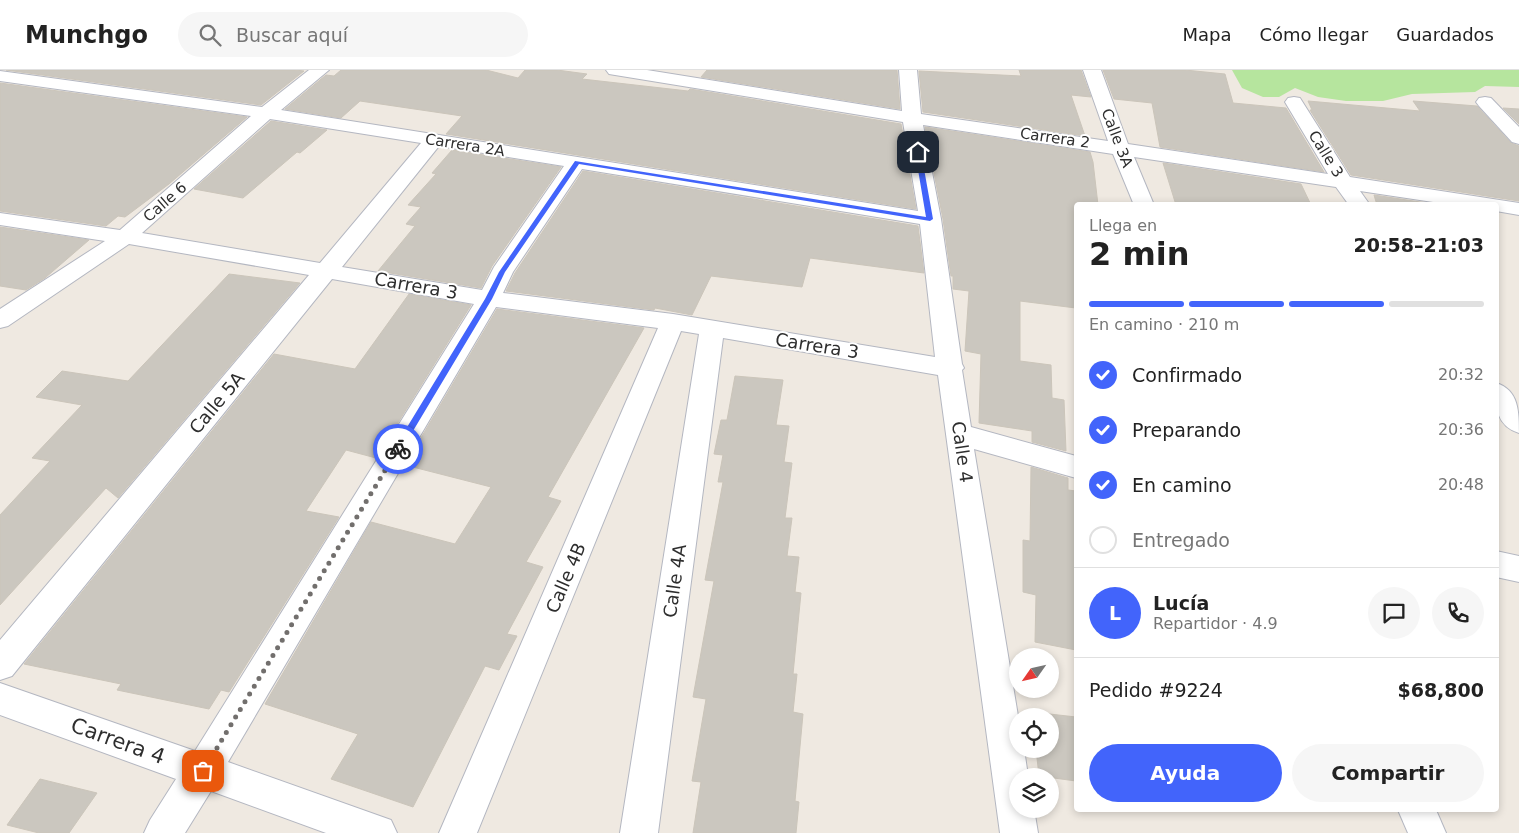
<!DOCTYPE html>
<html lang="es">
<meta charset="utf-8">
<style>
:root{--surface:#fff;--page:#f6f6f6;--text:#222;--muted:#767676;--line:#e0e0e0;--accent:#4264fb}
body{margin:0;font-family:"DejaVu Sans",sans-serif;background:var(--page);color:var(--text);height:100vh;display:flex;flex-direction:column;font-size:19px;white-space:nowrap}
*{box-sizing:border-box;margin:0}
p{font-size:16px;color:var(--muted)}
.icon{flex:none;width:28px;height:28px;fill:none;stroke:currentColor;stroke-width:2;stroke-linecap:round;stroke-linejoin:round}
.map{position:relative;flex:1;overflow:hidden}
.sheet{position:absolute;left:1074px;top:132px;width:425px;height:610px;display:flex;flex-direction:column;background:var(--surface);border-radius:5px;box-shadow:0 2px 8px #0003}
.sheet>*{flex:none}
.needle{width:32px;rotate:236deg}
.fabs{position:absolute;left:1009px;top:578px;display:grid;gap:10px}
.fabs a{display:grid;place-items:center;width:50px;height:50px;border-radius:50%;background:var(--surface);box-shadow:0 2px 8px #0003;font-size:25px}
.pin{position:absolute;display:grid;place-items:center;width:42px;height:42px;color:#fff;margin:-21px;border-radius:10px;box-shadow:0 2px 8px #0006}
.courier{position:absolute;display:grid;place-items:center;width:50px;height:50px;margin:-25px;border:4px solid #4264fb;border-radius:50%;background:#fff;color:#222;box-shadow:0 1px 6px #0007}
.headline em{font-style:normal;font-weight:700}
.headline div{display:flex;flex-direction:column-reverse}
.headline{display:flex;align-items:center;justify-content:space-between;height:85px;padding:0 15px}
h1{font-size:32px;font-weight:700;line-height:38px}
.bar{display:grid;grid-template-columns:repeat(4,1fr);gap:8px 5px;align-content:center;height:60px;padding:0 15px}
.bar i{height:6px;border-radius:4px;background:var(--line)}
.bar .on{background:var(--accent)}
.bar p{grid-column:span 4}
.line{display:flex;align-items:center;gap:12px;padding:0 15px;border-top:1px solid var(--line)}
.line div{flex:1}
.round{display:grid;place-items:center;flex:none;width:52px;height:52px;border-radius:26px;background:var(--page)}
ol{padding:0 15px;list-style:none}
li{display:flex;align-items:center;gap:15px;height:55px}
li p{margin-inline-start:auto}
li .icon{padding:5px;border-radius:50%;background:var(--accent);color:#fff;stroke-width:4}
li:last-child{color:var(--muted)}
li i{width:28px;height:28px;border:2px solid var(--line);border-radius:50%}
.button{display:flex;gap:10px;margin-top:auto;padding:10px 15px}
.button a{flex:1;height:58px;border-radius:30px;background:var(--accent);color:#fff;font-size:20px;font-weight:700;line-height:58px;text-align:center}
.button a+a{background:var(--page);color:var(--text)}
header{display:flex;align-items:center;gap:30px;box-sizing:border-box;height:70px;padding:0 25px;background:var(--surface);border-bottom:1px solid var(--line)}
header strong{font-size:24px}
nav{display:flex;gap:28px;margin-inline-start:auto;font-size:18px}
.search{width:350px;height:45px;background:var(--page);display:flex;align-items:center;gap:12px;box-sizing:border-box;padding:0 18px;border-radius:28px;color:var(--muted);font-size:19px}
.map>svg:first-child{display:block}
.green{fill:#b6e59e}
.building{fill:#cbc7bf;stroke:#cbc5ba}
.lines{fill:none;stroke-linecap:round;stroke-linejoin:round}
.minor-casing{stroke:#b4b7c1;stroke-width:2}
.minor{fill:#fff;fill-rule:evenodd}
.route{fill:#4264fb}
.done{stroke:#726f6d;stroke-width:5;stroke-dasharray:0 9}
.labels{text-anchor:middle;stroke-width:4;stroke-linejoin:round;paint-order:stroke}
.far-street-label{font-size:15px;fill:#2e2e2e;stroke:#fff}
.street-label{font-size:18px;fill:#2e2e2e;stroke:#fff}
.near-street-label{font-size:21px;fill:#2e2e2e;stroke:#fff}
</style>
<header>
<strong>Munchgo</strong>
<div class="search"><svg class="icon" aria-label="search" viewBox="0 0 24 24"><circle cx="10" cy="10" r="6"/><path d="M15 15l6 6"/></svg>Buscar aquí</div>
<nav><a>Mapa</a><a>Cómo llegar</a><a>Guardados</a></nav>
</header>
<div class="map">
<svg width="1519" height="763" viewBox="0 0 1519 763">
<rect width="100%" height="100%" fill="#efe9e1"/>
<polygon class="green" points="1232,0 1519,0 1519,17 1485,16 1475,22 1412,24 1383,31 1346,31 1318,27 1295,18 1279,27 1263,27 1242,18"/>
<g class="building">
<polygon points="6,0 295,0 304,1 261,35"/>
<polygon points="341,0 486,0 518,8 525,0 557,0 587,4 582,9 688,21 690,19 901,54 916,139 446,64 462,46 360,31 341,48 285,39 326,5 334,6"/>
<polygon points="707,0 897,0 900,39 701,7"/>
<polygon points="1019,0 1081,0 1091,27 1071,25 1085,66 923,42 919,1 1021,6"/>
<polygon points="1103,0 1185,0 1225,4 1233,33 1286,38 1324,102 1160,77 1152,33 1114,29"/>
<polygon points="0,13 247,47 169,114 125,147 118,146 106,156 0,141"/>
<polygon points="1308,31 1420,41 1413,31 1477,36 1511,73 1519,76 1519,131 1351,105 1310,40 1312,40"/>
<polygon points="1503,38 1519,39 1519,54"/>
<polygon points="271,51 327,60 300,83 297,82 243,128 194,119"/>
<polygon points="925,57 1090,82 1093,92 1098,135 1076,135 1076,238 1020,231 1020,291 1051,295 1052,328 1064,330 1066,381 1032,372 1032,361 979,353 981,284 965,281 969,221 953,219 953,206 951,206 943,149"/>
<polygon points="452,80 561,97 492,196 481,218 378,201 415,156 406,154 421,137 408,135 436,104 432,103"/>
<polygon points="1163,93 1301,114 1311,135 1176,135"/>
<polygon points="583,101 918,156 924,203 810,188 802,217 711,206 692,245 655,238 654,240 506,221 515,203"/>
<polygon points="1374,125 1440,135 1377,135"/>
<polygon points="0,157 89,170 45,208 26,220 0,216"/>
<polygon points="229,204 300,213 118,428 106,418 0,535 0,445 50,391 32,388 82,335 36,327 62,301 128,311"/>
<polygon points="409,224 471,235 376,388 346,380 306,441 339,447 229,622 221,620 209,639 117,620 121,614 24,594 274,284 355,299"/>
<polygon points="497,239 644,258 548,427 561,431 526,492 543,497 507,564 517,566 499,600 485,596 413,737 331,709 358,664 265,634 371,452 455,474 491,417 405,395"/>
<polygon points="735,306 783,310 776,355 789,356 784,392 792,393 785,448 792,448 787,486 799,487 795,522 801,523 793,604 797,604 793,642 803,644 795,731 799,732 796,763 693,763 701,712 692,711 706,629 693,627 714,511 705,510 723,412 718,412 723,385 714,384 721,350 727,350"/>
<polygon points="1031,397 1068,408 1068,420 1076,421 1076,580 1035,572 1036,525 1023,522 1023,470 1030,471"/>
<polygon points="1032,642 1076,647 1076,711 1039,706 1036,679 1050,679 1050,646 1033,646"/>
<polygon points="40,709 97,723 69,763 39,763 7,755"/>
</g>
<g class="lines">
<g class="minor-casing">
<g id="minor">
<path d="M309,0H329L281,40L918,141L903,52L615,5L609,4L606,0H647L902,41L899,0H917L921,44L1108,71L1083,0H1101L1128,74L1328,104L1285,32L1288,28L1294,27L1300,28L1350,107L1519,133V145L1496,141V135H1453L1360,121L1370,135H1349L1336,117L1134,87L1154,135H1134L1113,84L923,55L941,149L962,294L964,298L962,300L971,357L1076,386V408L974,379L1018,646V679H1024L1028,706H1018V739H1034L1038,763H1000L938,305L723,268L658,763H620L699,264L681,261L477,763H439L658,258L496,237L228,692L391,750L397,763H326L211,721L185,763H144L150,750L176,709L0,645V613L195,681L474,234L332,209L12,606L0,610V570L309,205L129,174L8,256L0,258V239L105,171L0,155V143L120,160L251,46L0,11V1L262,37ZM270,49L421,73L320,193L142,163ZM439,76L564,96L494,197L482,220L342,197ZM582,99L920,154L935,287L673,244L503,223L513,202Z"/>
<polygon points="1485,27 1491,28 1519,57 1519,74 1512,72 1479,36 1476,32 1479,28"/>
<path d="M1496,313C1519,320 1519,342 1519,363C1494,355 1496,334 1496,313Z"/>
<polygon points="1496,481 1519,486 1519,512 1496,507"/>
<polygon points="1398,740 1436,740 1446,763 1408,763"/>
</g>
</g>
<use href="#minor" class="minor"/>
</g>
<polygon class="route" points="918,80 921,82 933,149 930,151 579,94 505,202 492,229 401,381 395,381 395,377 485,229 499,202 575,91 926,147 915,82"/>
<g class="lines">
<polyline class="done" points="203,701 398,379"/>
</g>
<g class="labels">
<g class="far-street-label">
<text transform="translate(1055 68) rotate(8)" y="5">Carrera 2</text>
<text transform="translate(1117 68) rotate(69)" y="5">Calle 3A</text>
<text transform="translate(465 75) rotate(9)" y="5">Carrera 2A</text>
<text transform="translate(1326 84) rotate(58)" y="5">Calle 3</text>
<text transform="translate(165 132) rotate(-41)" y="5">Calle 6</text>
</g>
<g class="street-label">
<text transform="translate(416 216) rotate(10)" y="6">Carrera 3</text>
<text transform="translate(817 276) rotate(9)" y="6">Carrera 3</text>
<text transform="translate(217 333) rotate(-50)" y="6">Calle 5A</text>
<text transform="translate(962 382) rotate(82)" y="6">Calle 4</text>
<text transform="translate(566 508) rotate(-67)" y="6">Calle 4B</text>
<text transform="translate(675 511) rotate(-82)" y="6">Calle 4A</text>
</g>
<g class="near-street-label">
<text transform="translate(118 671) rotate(20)" y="7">Carrera 4</text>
</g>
</g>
</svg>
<div class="fabs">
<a><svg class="needle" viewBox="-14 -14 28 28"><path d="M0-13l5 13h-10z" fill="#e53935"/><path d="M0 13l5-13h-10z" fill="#767676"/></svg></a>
<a><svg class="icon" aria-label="locate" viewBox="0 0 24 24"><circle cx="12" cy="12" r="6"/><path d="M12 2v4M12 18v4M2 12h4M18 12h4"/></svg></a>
<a><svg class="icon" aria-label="layers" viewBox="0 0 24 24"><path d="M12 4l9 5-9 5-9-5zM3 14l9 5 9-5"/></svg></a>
</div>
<div class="pin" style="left:203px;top:701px;background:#ea580c"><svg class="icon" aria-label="bag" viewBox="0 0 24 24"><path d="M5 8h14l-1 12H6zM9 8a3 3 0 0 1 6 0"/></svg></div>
<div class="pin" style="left:918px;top:82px;background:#1f2937"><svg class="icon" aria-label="home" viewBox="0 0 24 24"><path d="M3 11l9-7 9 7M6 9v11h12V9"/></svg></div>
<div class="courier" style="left:398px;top:379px"><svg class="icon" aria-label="bike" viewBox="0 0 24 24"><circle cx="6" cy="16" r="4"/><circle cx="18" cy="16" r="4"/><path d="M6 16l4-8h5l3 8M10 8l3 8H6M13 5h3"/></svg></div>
<section class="sheet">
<div class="headline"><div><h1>2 min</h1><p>Llega en</p></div><em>20:58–21:03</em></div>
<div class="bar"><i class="on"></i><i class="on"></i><i class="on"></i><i></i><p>En camino · 210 m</p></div>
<ol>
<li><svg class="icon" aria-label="check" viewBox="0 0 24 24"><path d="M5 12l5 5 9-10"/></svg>Confirmado<p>20:32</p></li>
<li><svg class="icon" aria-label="check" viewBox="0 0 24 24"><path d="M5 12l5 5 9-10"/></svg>Preparando<p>20:36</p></li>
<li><svg class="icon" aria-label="check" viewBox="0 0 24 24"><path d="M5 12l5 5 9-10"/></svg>En camino<p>20:48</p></li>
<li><i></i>Entregado</li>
</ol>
<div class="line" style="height:90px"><b class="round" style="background:var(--accent);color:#fff">L</b><div><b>Lucía</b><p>Repartidor · 4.9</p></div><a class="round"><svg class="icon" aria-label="chat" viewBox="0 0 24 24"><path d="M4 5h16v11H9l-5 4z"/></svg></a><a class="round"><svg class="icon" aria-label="phone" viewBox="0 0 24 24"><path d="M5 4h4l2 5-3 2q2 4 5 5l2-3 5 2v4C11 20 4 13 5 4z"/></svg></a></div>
<div class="line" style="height:65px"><div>Pedido #9224</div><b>$68,800</b></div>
<div class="button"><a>Ayuda</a><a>Compartir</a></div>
</section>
</div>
